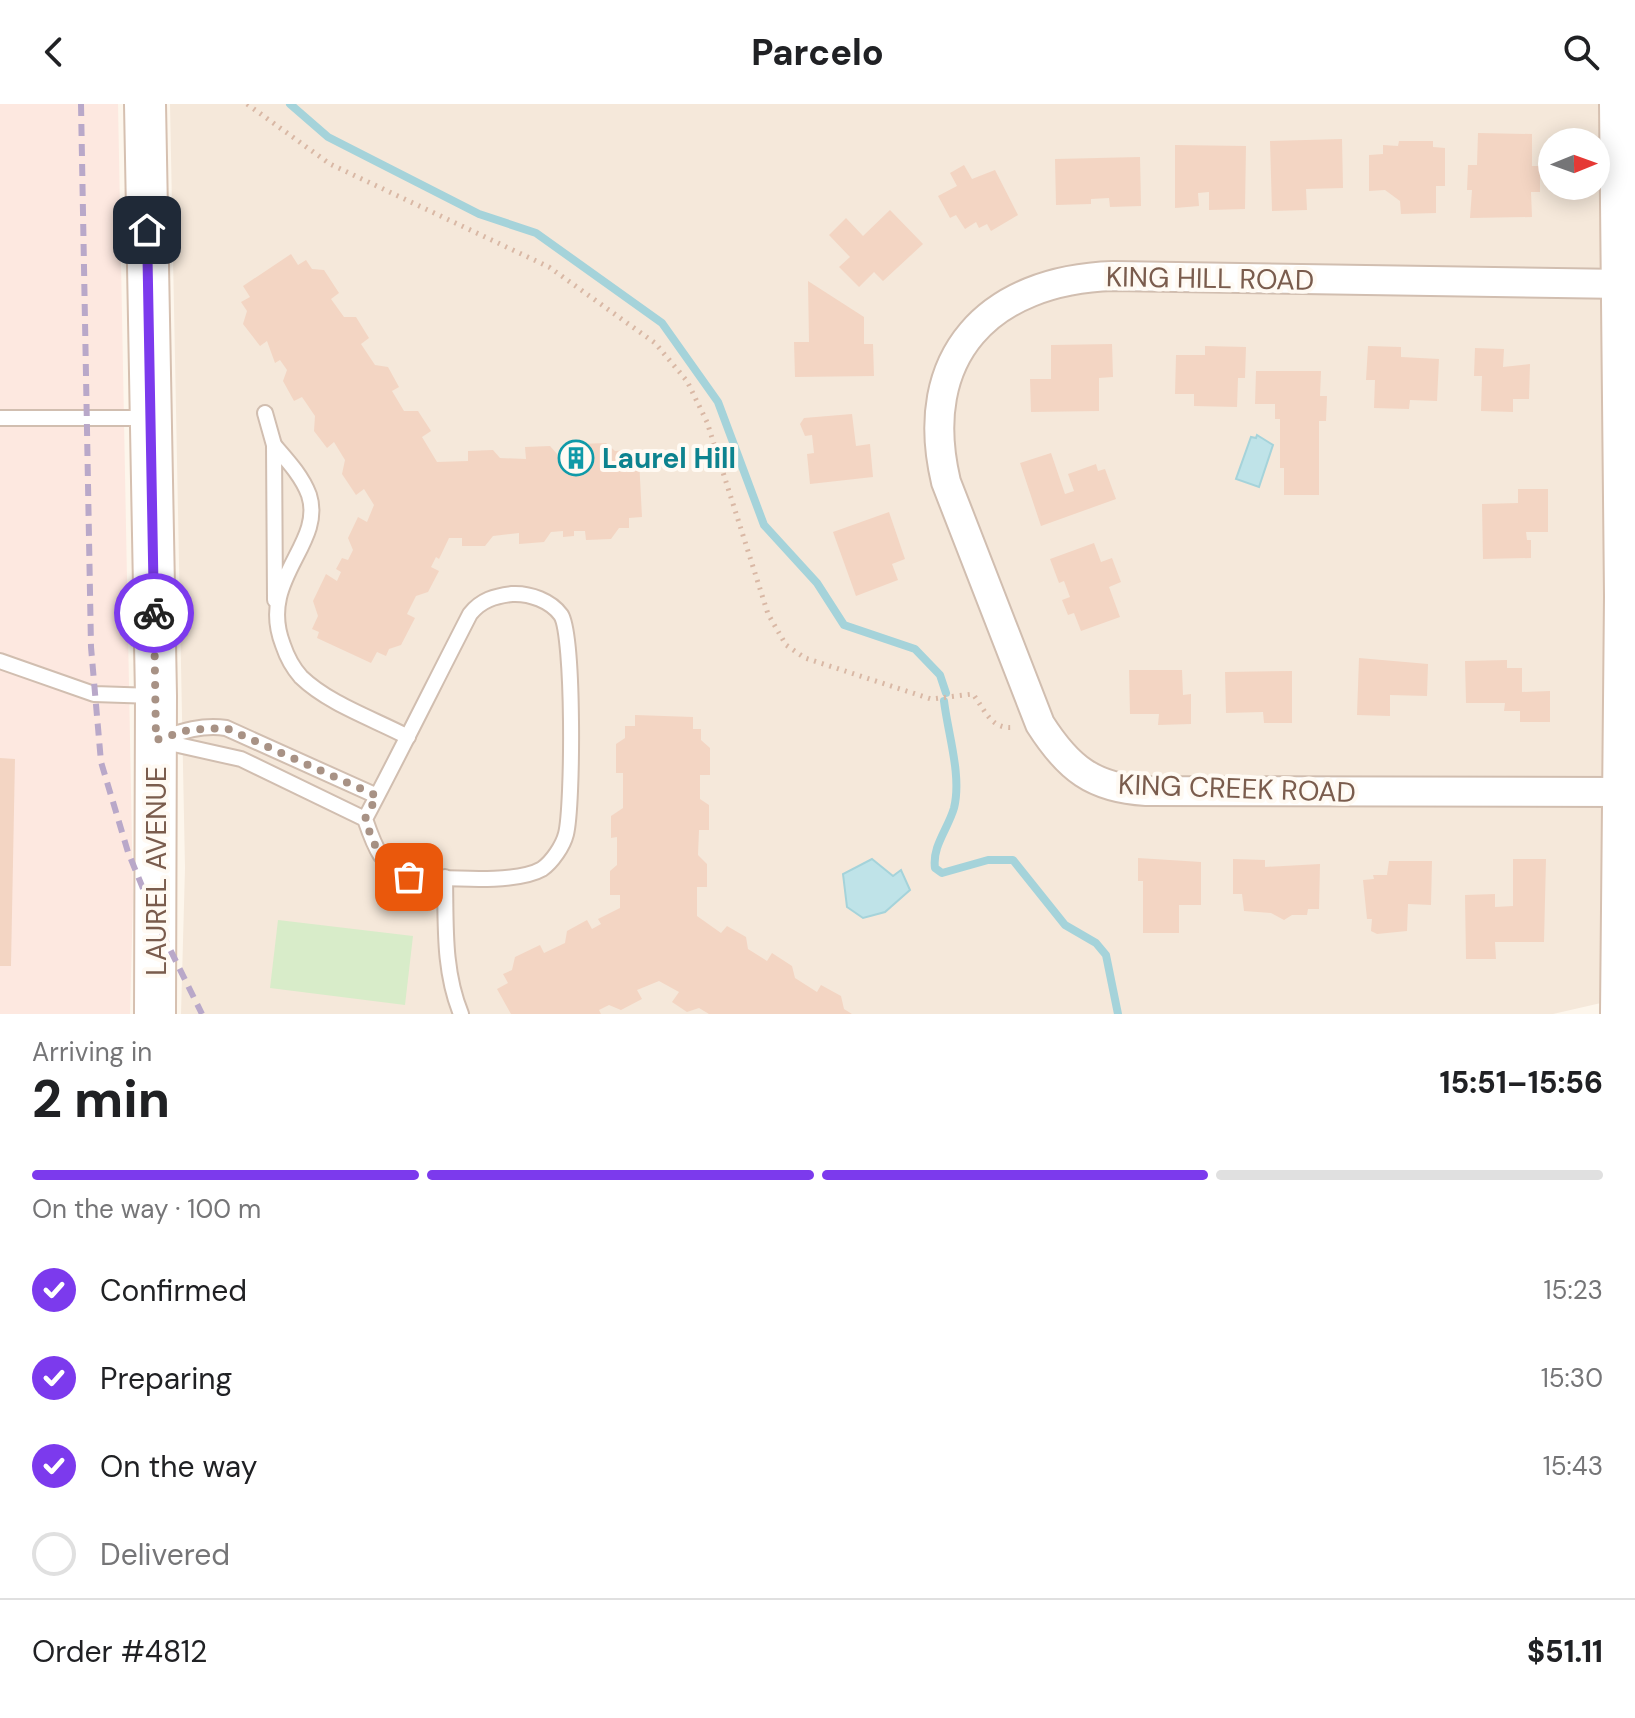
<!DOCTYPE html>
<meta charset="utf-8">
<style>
:root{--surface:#fff;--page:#f2f2f2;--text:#202124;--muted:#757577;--line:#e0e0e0;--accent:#7c3aed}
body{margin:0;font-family:"DM Sans",sans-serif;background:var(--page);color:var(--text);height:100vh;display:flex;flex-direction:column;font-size:30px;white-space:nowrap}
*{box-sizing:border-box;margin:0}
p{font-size:26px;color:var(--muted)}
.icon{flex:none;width:44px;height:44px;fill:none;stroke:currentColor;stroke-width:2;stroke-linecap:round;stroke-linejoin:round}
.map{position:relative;height:910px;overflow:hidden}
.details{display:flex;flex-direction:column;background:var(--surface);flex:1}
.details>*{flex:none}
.needle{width:52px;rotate:89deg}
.tools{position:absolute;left:1538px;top:24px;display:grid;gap:16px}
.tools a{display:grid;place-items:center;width:72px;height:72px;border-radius:50%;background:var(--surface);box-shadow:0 4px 20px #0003;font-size:40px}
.pin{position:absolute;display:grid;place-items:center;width:68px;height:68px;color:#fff;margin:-34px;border-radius:16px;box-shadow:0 4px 12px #0006}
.courier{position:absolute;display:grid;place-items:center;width:80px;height:80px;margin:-40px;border:6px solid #7c3aed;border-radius:50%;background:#fff;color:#222;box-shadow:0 2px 10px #0007}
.summary em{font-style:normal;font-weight:800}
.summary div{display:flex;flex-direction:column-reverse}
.summary{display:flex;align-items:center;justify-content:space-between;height:136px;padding:0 32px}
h1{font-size:52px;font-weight:800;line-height:60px}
.bar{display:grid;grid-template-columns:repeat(4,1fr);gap:12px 8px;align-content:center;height:96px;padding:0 32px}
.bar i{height:10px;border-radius:6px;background:var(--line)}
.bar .active{background:var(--accent)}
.bar p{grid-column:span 4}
.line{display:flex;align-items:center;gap:20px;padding:0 32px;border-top:2px solid var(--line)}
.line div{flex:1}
ol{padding:0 32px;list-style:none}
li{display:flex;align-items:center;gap:24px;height:88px}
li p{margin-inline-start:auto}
li .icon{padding:8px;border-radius:50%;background:var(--accent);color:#fff;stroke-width:4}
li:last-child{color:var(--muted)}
li i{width:44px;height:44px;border:4px solid var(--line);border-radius:50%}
header{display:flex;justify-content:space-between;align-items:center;height:104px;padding:0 32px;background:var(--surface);font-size:36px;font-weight:800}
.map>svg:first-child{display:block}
.residential{fill:#f5e8da;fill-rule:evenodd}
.commercial{fill:#fde8e0}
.green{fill:#d8ecc9}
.water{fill:#bfe3e8;stroke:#a5d3da;stroke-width:2}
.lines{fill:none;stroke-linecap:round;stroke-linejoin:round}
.stream{stroke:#a5d3da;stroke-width:8}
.building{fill:#f3d5c3}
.lane-casing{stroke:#d1beb0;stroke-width:18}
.street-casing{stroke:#d1beb0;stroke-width:32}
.secondary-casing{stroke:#d6c0b0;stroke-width:44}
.path{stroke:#d9b8a5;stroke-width:5;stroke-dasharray:2 6;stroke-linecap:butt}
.lane{stroke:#fff;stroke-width:14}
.street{stroke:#fff;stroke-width:28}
.secondary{stroke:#fff;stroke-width:40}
.rail{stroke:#b9a8c9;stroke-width:6;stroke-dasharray:12 8;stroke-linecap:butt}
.done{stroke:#a89285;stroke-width:8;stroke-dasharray:0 14.4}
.route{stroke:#7c3aed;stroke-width:10}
.labels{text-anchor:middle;stroke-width:8;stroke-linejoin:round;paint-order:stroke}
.street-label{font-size:28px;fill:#7a5c4d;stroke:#fffaf3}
.culture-label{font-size:28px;font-weight:bold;fill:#0d838f;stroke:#fffaf3;text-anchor:start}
</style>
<header><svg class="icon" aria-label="back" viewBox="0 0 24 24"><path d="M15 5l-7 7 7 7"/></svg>Parcelo<svg class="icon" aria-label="search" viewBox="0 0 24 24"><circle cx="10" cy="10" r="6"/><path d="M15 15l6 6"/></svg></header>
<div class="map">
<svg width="1635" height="910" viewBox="0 0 1635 910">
<rect width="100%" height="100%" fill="#fdf6ec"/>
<path class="residential" d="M170,0H1600L1605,452V767L1601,899L1553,910H181L185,764ZM1552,38H1596V82H1552Z"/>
<polygon class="commercial" points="0,0 118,0 133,793 130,910 0,910"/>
<polygon class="green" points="278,816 413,832 405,901 270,884"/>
<g class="water">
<polygon points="1257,331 1273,341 1259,383 1236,375 1251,333 1256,334"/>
<polygon points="872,755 893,772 901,766 910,786 885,808 863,814 847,803 843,770"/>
</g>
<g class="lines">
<g class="stream">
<polyline points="290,0 328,33 479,110 536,129 662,219 718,298 764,421 817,479 844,521 915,545 940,571 946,589"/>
<path d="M944,597C948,630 962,672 954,704C948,725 932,742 935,764L942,769L988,756H1013L1065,821L1096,839L1106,851L1118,910"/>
</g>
</g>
<g class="building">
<polygon points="1478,29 1532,30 1532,62 1540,62 1540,88 1531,88 1532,113 1470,114 1472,86 1467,86 1468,61 1477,61"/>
<polygon points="1342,35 1343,84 1306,85 1307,106 1272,107 1270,37"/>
<polygon points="1399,37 1433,37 1433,43 1445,44 1445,82 1436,82 1436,109 1401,110 1400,97 1385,86 1369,87 1369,51 1383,50 1383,41 1398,42"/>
<polygon points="1175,41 1246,42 1245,105 1209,106 1209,88 1198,89 1199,102 1175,104"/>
<polygon points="1140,53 1141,102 1110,103 1109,94 1091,95 1091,100 1056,101 1055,55"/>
<polygon points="964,61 972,75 995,66 1018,111 991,127 987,120 979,124 976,118 965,125 956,111 950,114 938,92 957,82 950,69"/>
<polygon points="890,106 923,140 883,177 874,168 859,183 839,163 850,153 829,131 846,114 863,132"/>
<polygon points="291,150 298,161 306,156 312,165 324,166 339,189 331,195 344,213 356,213 369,234 361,240 375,261 388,263 399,283 392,287 404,307 418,307 431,327 422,333 437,358 468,357 468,347 493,346 500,354 526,355 525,343 550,342 558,351 579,350 578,340 606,339 615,347 626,346 627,356 639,355 642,413 629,414 629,424 619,424 611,435 586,436 585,427 574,427 574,432 563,433 563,427 551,428 544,438 519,440 519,429 493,432 485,442 462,442 462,434 449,434 439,455 436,453 431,463 439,467 428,488 416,492 407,510 415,514 401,541 389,545 386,552 377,548 371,559 317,534 319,528 312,525 318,512 313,497 326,470 337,477 341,468 336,465 342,454 348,456 353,446 348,434 358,413 367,418 374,401 364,385 356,391 342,370 345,356 334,338 327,344 314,327 315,312 302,293 294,297 283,277 287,266 280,256 275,259 267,237 260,242 243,220 247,207 241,198 250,193 243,182"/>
<polygon points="808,177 864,213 864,240 873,240 874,272 795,273 794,238 809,238"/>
<polygon points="1112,240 1113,273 1099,274 1099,307 1031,308 1030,275 1051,275 1051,241"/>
<polygon points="1205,242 1246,243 1245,274 1238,274 1237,303 1194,302 1194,290 1175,290 1176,251 1205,251"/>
<polygon points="1368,242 1401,243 1401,253 1439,255 1437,297 1410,296 1409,305 1374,304 1375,276 1366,276"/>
<polygon points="1475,244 1504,245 1503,263 1530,260 1529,295 1513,295 1513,308 1481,307 1482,272 1474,272"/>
<polygon points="1256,267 1321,267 1320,292 1327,292 1326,317 1319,317 1319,391 1284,391 1284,364 1280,364 1280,315 1275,315 1275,300 1255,300"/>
<polygon points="852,310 856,342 870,340 873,373 810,380 807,350 814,349 812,331 805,332 800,320 804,314"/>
<polygon points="1051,349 1065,390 1074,387 1068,370 1096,360 1098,367 1105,365 1116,395 1041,422 1020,359"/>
<polygon points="1518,385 1548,385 1548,428 1526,428 1527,436 1531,436 1531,454 1483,455 1482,400 1518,399"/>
<polygon points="889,408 905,455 892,460 898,476 856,492 833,428"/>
<polygon points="1094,439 1101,458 1112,454 1121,478 1109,483 1120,513 1081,527 1074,509 1068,511 1062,496 1070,493 1064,477 1059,479 1050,455"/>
<polygon points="1359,554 1428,560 1427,592 1390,591 1390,612 1357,611"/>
<polygon points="1507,556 1507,564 1522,564 1522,588 1550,587 1550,618 1520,618 1520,607 1504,607 1505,599 1466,599 1465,557"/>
<polygon points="1129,566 1182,566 1183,591 1191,590 1191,620 1158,621 1159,610 1130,610"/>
<polygon points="1292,567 1292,619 1264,619 1263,608 1226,609 1225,568"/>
<polygon points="635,611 693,613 693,625 701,625 701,636 710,644 710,671 700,671 700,695 709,701 709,726 699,726 698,751 707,760 707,783 697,783 697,812 721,829 727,822 746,833 748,845 767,857 772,849 792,862 795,874 817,888 821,881 841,892 844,905 852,910 709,910 699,904 687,908 672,898 679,888 659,877 637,886 642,895 621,906 609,901 599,906 601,910 511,910 497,885 508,879 503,870 512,866 515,853 540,841 544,849 565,839 567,827 587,816 592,825 601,820 598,815 620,804 620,791 610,791 610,767 617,761 617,733 611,734 611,712 623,704 623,669 616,669 616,640 625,634 625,622 635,622"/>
<polygon points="0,654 15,655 11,862 0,862"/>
<polygon points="1138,754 1201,758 1201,801 1179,801 1179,829 1143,829 1143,777 1138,777"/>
<polygon points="1233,755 1265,756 1265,763 1320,760 1319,805 1308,805 1307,811 1292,811 1284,816 1271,809 1244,807 1242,790 1233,790"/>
<polygon points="1513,755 1546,755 1544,838 1495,838 1496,855 1466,855 1465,791 1495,790 1495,803 1513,802"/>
<polygon points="1389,757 1432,757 1431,801 1408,800 1407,827 1377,830 1371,827 1372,815 1367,815 1363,776 1374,775 1373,771 1387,771"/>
</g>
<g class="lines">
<g class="lane-casing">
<g id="lane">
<polyline points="265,309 274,341"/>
<polyline points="0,314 150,314"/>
<path d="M275,496L274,341C287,356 302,372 309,391C325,441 257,475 283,541C287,553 293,564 301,573C329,600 374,615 408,633"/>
<polyline points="0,557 94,590 154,592"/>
<path d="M365,715C401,647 435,578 470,510C481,496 495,492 512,490C530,489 551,497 561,511C574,531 573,702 566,730C563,742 552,758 542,765C514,781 442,773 409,773C381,763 374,741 365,715L241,655L156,636C180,628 202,620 226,624L377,692"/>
<path d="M445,773C446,820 443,866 461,910"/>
</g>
</g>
<g class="street-casing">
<path id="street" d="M1623,180L1113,172C989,176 916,252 946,378L1040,620C1068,664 1093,684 1146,687L1624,688"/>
</g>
<g class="secondary-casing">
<g id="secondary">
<polyline points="145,0 156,592 155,910"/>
<polyline points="1620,0 1625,492 1621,910"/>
</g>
</g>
<path class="path" d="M247,0L330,60L549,163L655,239L687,277L707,318L768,510L786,541L805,554L931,595L973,590C986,608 992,627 1016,623"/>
<use href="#lane" class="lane"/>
<use href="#street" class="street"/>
<use href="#secondary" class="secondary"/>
<polyline class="rail" points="81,0 91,543 101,658 128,748 158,821 202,910"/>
</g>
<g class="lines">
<path class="done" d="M154,509L156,636L188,626L226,624L377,692L365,715C374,741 381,763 409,773"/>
<polyline class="route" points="147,126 154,509"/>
</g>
<defs>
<g id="building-ring" transform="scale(1.8)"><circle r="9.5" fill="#fffaf3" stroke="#0f9aa8" stroke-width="1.5"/><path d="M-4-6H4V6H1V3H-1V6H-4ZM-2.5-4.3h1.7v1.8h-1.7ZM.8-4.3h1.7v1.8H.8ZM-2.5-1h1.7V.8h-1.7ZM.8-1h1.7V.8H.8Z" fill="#0f9aa8"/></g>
</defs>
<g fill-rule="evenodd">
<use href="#building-ring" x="576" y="354"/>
</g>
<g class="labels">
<g class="street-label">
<text transform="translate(1210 174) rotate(1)" y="10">KING HILL ROAD</text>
<text transform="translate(1237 684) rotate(2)" y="10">KING CREEK ROAD</text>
<text transform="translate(156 767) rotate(-90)" y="10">LAUREL AVENUE</text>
</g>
<g class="culture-label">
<text x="602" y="364">Laurel Hill</text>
</g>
</g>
</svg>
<div class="tools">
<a><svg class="needle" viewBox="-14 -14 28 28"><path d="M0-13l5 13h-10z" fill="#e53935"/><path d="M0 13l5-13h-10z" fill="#757577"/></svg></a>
</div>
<div class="pin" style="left:409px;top:773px;background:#ea580c"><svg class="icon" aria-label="bag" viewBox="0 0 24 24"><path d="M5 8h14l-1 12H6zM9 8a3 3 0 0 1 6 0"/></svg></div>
<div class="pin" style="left:147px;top:126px;background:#1f2937"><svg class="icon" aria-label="home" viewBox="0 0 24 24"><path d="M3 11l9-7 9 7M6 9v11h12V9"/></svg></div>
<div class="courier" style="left:154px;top:509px"><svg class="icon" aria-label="bike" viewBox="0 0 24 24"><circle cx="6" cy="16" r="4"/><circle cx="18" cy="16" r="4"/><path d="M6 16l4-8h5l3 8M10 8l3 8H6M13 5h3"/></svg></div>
</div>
<section class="details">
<div class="summary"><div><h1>2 min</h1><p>Arriving in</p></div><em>15:51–15:56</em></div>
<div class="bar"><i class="active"></i><i class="active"></i><i class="active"></i><i></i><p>On the way · 100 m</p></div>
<ol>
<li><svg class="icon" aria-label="check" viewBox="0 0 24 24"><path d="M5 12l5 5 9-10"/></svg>Confirmed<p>15:23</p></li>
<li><svg class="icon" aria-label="check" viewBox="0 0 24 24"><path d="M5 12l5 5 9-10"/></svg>Preparing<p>15:30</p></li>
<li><svg class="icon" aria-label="check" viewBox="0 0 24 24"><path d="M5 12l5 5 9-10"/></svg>On the way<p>15:43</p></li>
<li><i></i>Delivered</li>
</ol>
<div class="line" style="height:104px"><div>Order #4812</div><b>$51.11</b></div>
</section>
